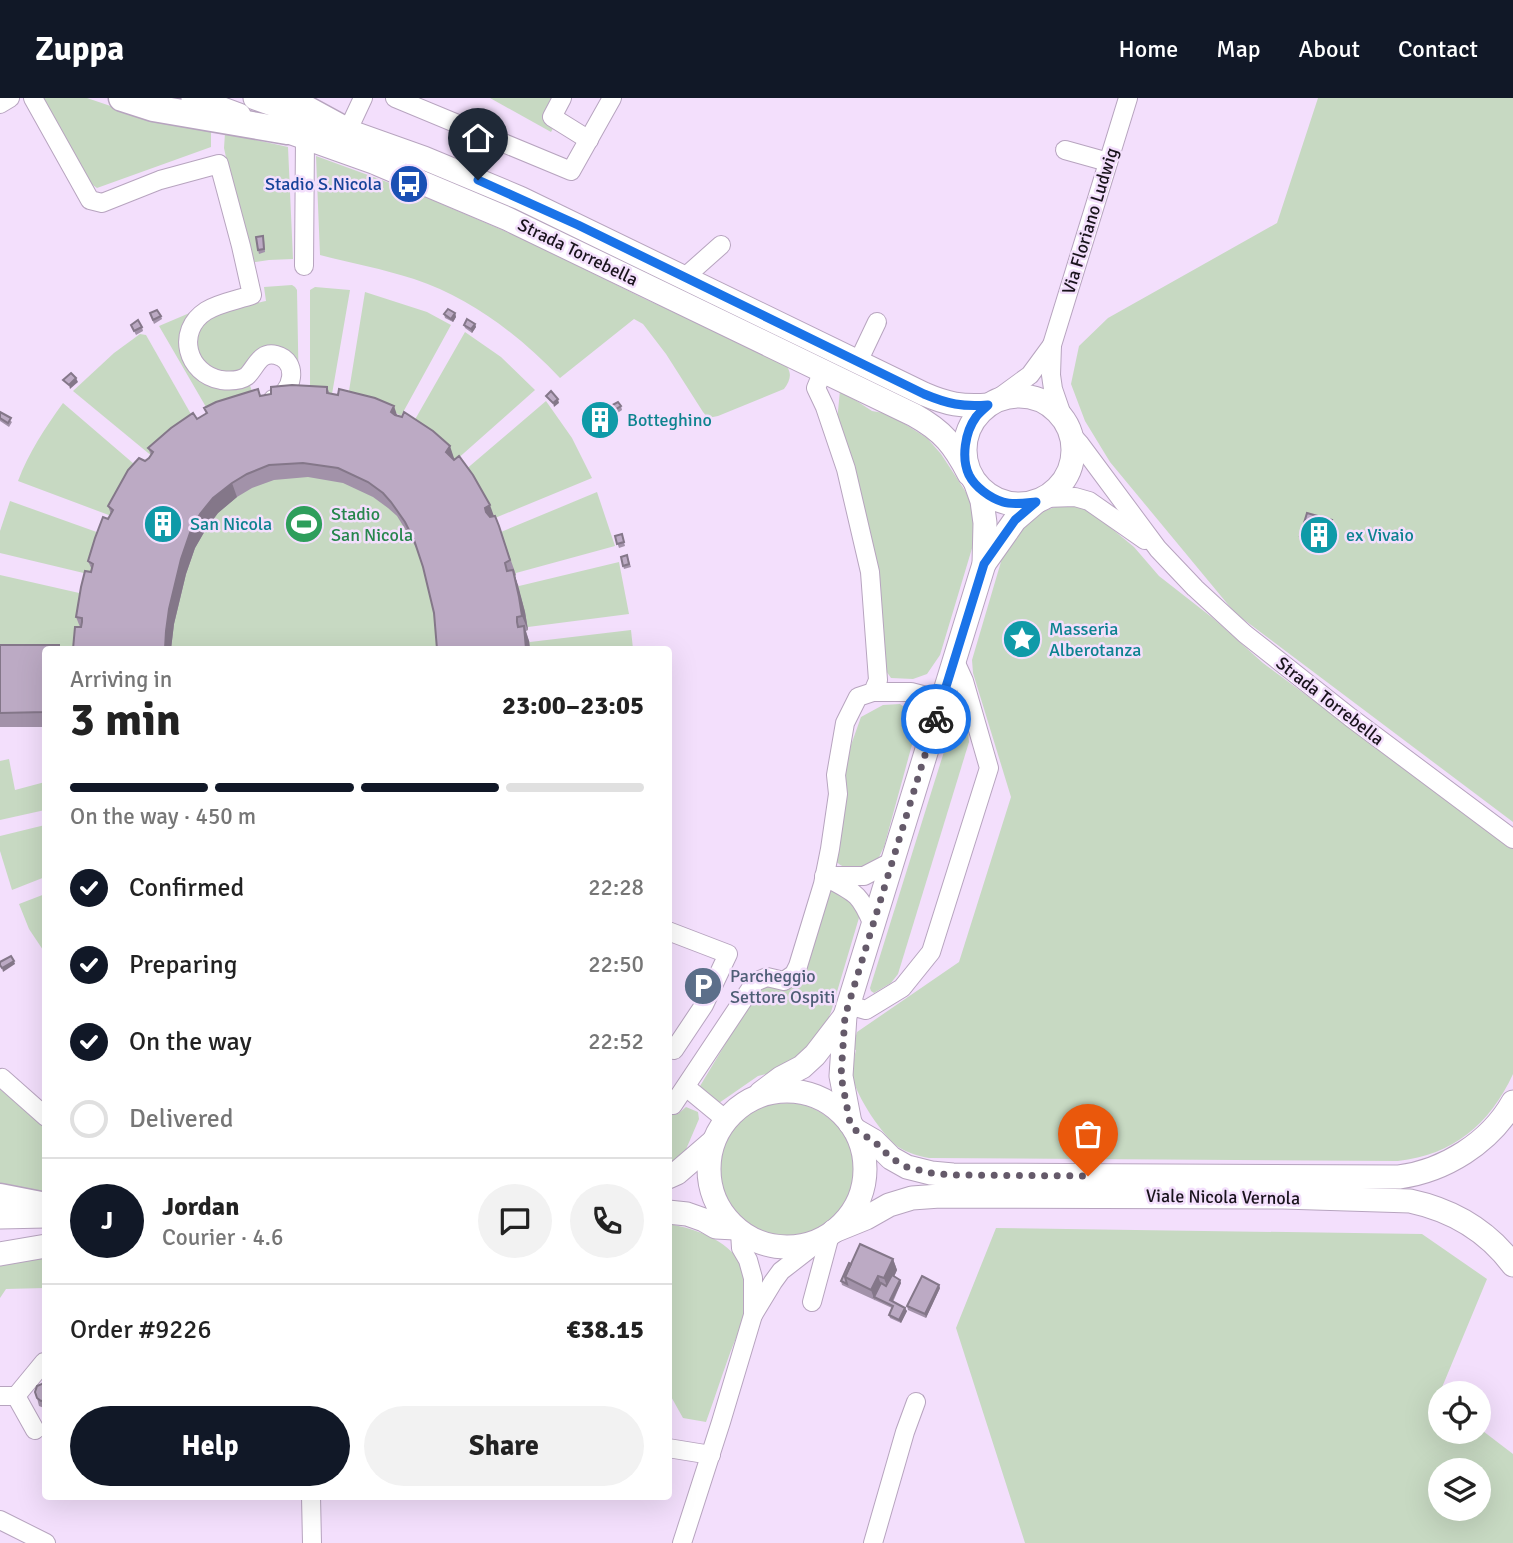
<!DOCTYPE html>
<meta charset="utf-8">
<style>
:root{--surface:#fff;--page:#f2f2f2;--text:#222;--muted:#767676;--line:#e0e0e0;--accent:#111827}
body{margin:0;font-family:Signika,sans-serif;background:var(--page);color:var(--text);height:100vh;display:flex;flex-direction:column;font-size:26px;white-space:nowrap}
*{box-sizing:border-box;margin:0}
p{font-size:23px;color:var(--muted)}
.icon{flex:none;width:38px;height:38px;fill:none;stroke:currentColor;stroke-width:2;stroke-linecap:round;stroke-linejoin:round}
.map{position:relative;flex:1;overflow:hidden}
.sheet{position:absolute;left:42px;top:548px;width:630px;height:854px;display:flex;flex-direction:column;background:var(--surface);border-radius:7px;box-shadow:0 7px 28px #0002}
.sheet>*{flex:none}
.controls{position:absolute;left:1428px;top:1283px;display:grid;gap:14px}
.controls a{display:grid;place-items:center;width:63px;height:63px;border-radius:50%;background:var(--surface);box-shadow:0 7px 28px #0002;font-size:35px}
.pin{position:absolute;display:grid;place-items:center;width:60px;height:60px;color:#fff;margin:-72px -30px;border-radius:50% 50% 50% 0;rotate:-45deg;box-shadow:0 0 7px #0007}
.pin .icon{rotate:45deg}
.courier{position:absolute;display:grid;place-items:center;width:70px;height:70px;margin:-35px;border:5px solid #1a73e8;border-radius:50%;background:#fff;color:#222;box-shadow:0 2px 9px #0007}
.head em{font-style:normal;font-weight:800}
.head div{display:flex;flex-direction:column-reverse}
.head{display:flex;align-items:center;justify-content:space-between;height:119px;padding:0 28px}
h1{font-size:46px;font-weight:800;line-height:52px}
.bar{display:grid;grid-template-columns:repeat(4,1fr);gap:10px 7px;align-content:center;height:84px;padding:0 28px}
.bar i{height:9px;border-radius:5px;background:var(--line)}
.bar .on{background:var(--accent)}
.bar p{grid-column:span 4}
.line{display:flex;align-items:center;gap:18px;padding:0 28px;border-top:2px solid var(--line)}
.line div{flex:1}
.round{display:grid;place-items:center;flex:none;width:74px;height:74px;border-radius:37px;background:var(--page)}
ol{padding:0 28px;list-style:none}
li{display:flex;align-items:center;gap:21px;height:77px}
li p{margin-inline-start:auto}
li .icon{padding:7px;border-radius:50%;background:var(--accent);color:#fff;stroke-width:4}
li:last-child{color:var(--muted)}
li i{width:38px;height:38px;border:4px solid var(--line);border-radius:50%}
.primary-button{display:flex;gap:14px;margin-top:auto;padding:14px 28px}
.primary-button a{flex:1;height:80px;border-radius:42px;background:var(--accent);color:#fff;font-size:28px;font-weight:800;line-height:80px;text-align:center}
.primary-button a+a{background:var(--page);color:var(--text)}
header{display:flex;align-items:center;gap:42px;box-sizing:border-box;height:98px;padding:0 35px;background:var(--accent);color:#fff}
header strong{font-size:33px}
nav{display:flex;gap:38px;margin-inline-start:auto;font-size:24px}
.map>svg:first-child{display:block}
.green{fill:#c7d9c2;fill-rule:evenodd}
.lines{fill:none;stroke-linecap:round;stroke-linejoin:round}
.minor-casing{stroke:#b7a4bf;stroke-width:20}
.major-casing{stroke:#b7a4bf;stroke-width:25}
.highway-casing{stroke:#b7a4bf;stroke-width:29}
.minor{stroke:#fff;stroke-width:18}
.major{stroke:#fff;stroke-width:23}
.highway{stroke:#fff;stroke-width:26}
.wall{fill:#a292a9}
.shaded-wall{fill:#847789}
.building{fill:#bcaac4;stroke:#847789;stroke-width:2}
.done{stroke:#655a6a;stroke-width:7;stroke-dasharray:0 12.6}
.route{stroke:#1a73e8;stroke-width:9}
.labels{text-anchor:middle;stroke-width:5;stroke-linejoin:round;paint-order:stroke}
.transit-label{font-size:18px;fill:#164399;stroke:#f3dffc;text-anchor:end}
.street-label{font-size:18px;fill:#19131c;stroke:#f3dffc}
.culture-label{font-size:18px;fill:#0d838f;stroke:#f3dffc;text-anchor:start}
.leisure-label{font-size:18px;fill:#27864d;stroke:#f3dffc;text-anchor:start}
.service-label{font-size:18px;fill:#4e5e75;stroke:#f3dffc;text-anchor:start}
</style>
<header>
<strong>Zuppa</strong>
<nav><a>Home</a><a>Map</a><a>About</a><a>Contact</a></nav>
</header>
<div class="map">
<svg width="1513" height="1445" viewBox="0 0 1513 1445">
<rect width="100%" height="100%" fill="#f3dffc"/>
<g class="green">
<polygon points="43,0 87,0 137,17 211,34 211,49 97,90 87,83"/>
<polygon points="490,0 570,0 551,34"/>
<polygon points="1318,0 1513,0 1513,724 1235,515 1110,364 1085,323 1071,286 1079,248 1108,220 1277,125"/>
<polygon points="225,35 288,49 293,161 269,162 248,165 224,50"/>
<path d="M316,58L409,92L519,139L645,201L783,264C793,274 791,281 784,291L718,318L708,320L703,314L666,256L643,226L634,221L560,280C519,237 471,200 414,181C383,171 351,165 320,157Z"/>
<path d="M292,187L295,189L297,192L299,302L310,301V192L315,189L350,192L332,296H326L348,299L365,194L427,214L451,227L401,318L396,315L393,320L413,325L465,234L501,259L535,292L455,363L464,373L546,303L572,340L592,380L495,420L501,434L597,394L615,448L516,475V477L511,480L513,488L518,487L519,488L619,464L629,516L528,529V532L522,534L530,544L631,532L633,551L0,552V477L88,497L114,419L18,383C29,354 45,330 63,305L141,372L285,303L286,259L247,273L223,278L201,266C199,260 196,252 196,245C194,215 244,208 266,203L264,189Z"/>
<polygon points="199,211 183,255 191,275 209,285 248,282 253,296 206,309 159,228"/>
<polygon points="140,236 146,237 196,325 153,359 73,293 114,255"/>
<polygon points="840,292 872,313 889,316 927,340 941,356 964,391 978,416 973,447 940,557 927,576 913,581 891,580 882,567 837,324"/>
<polygon points="10,403 105,437 92,477 0,455 0,433"/>
<path d="M1066,405L1088,411L1134,449L1159,478L1214,521L1263,565L1513,750V976C1490,1026 1453,1057 1398,1063L929,1060C918,1058 908,1055 898,1049C883,1038 856,998 853,980C852,970 854,961 856,952L852,951L857,934L959,864L1011,699L973,575L972,562L1008,440L1033,417Z"/>
<path d="M900,606L919,621L884,749C881,754 879,761 875,765C863,778 840,772 833,759L847,666L851,647L861,619L883,607Z"/>
<polygon points="957,612 962,612 963,614 968,633 969,644 898,876 891,885 874,895 871,893 870,890"/>
<polygon points="9,661 15,692 45,684 45,712 0,722 0,663"/>
<polygon points="45,727 45,779 12,792 0,753 0,738"/>
<polygon points="825,790 856,804 861,813 831,914 819,942 783,972 758,978 719,1005 697,993 759,890 776,887 789,888"/>
<polygon points="45,796 45,855 29,831 19,806"/>
<polygon points="0,991 45,1029 45,1095 22,1090 14,1094 0,1088"/>
<path d="M768,1006C778,1006 790,1004 800,1006C817,1009 842,1027 850,1043C857,1056 857,1075 854,1090C853,1097 848,1109 844,1114C820,1140 770,1146 741,1126C733,1121 727,1108 724,1099C713,1070 716,1044 741,1022C748,1015 759,1011 768,1006Z"/>
<polygon points="686,1009 698,1014 699,1021 684,1056 669,1066 669,1017 678,1016"/>
<path d="M668,1126C700,1131 739,1146 747,1181C753,1203 737,1237 729,1258C721,1280 714,1302 706,1324L683,1320L669,1295Z"/>
<path d="M996,1130L1422,1136L1487,1181L1438,1299L1440,1301V1334H1479V1330L1513,1356V1445H1025L956,1230ZM1479,1372V1410H1440V1372Z"/>
<polygon points="45,1155 45,1190 6,1191 0,1200 0,1162"/>
</g>
<g class="lines">
<g class="minor-casing">
<g id="minor">
<path d="M33,0L90,102L102,105L160,82L219,66L241,148L252,197C237,202 219,205 206,213C175,233 187,276 221,282C229,283 240,283 247,278C256,269 260,253 276,257C300,263 293,296 273,301"/>
<polyline points="395,0 571,73 612,0"/>
<polyline points="562,0 552,19 589,42"/>
<polyline points="0,6 10,0"/>
<polyline points="348,32 363,0"/>
<polyline points="1065,52 1108,64"/>
<polyline points="304,168 305,40"/>
<polyline points="685,179 721,147"/>
<polyline points="858,264 877,224"/>
<polyline points="993,304 1030,277 1052,247"/>
<polyline points="1063,320 1053,291 1051,277 1052,247 1128,0"/>
<polyline points="1071,336 1080,346 1158,451 1195,490 1245,536 1350,619 1513,741"/>
<polyline points="1045,400 1075,399 1089,403 1145,442"/>
<polyline points="873,594 911,594 942,602"/>
<polyline points="824,778 864,778 893,763"/>
<path d="M827,780C856,795 860,796 873,827"/>
<polyline points="668,833 728,856 704,907 674,952"/>
<polyline points="848,907 866,912 902,890 931,854 989,670 964,583 954,561"/>
<polyline points="0,981 2,980 46,1019"/>
<polyline points="686,989 726,1022"/>
<polyline points="668,1006 673,1007 755,884 767,879 784,883 794,876 798,868 823,786 830,751 838,696 836,677 845,625 858,599 873,594 878,582 870,474 846,371 825,309 816,290 823,273"/>
<polyline points="812,1204 830,1137"/>
<polyline points="753,1217 773,1184 781,1173 821,1142"/>
<polyline points="0,1298 16,1298 44,1264"/>
<polyline points="16,1298 35,1332"/>
<polyline points="668,1350 711,1357"/>
<polyline points="311,1398 312,1445"/>
<polyline points="0,1422 46,1445"/>
<polyline points="682,1445 721,1324 753,1217 753,1180 748,1162 741,1150 740,1134"/>
<polyline points="873,1445 905,1334 916,1304"/>
</g>
</g>
<g class="major-casing">
<g id="major">
<polyline points="193,0 239,17"/>
<path d="M255,0L424,60L520,100L924,296C947,306 962,309 988,307"/>
<path d="M272,28L373,64L508,121L914,317C943,333 954,347 969,376"/>
<circle cx="1019" cy="352" r="54"/>
<polyline points="984,466 1015,422 1036,404"/>
<circle cx="787" cy="1071" r="78"/>
<polyline points="761,995 781,980 802,969 815,957 845,918"/>
<polyline points="850,1025 841,978 845,918 984,466 985,425 982,403 976,386"/>
<path d="M855,1032L874,1043L891,1060L907,1069L931,1075L953,1077L1399,1079C1444,1073 1490,1045 1513,1004"/>
<polyline points="668,1079 677,1075 713,1044"/>
<polyline points="668,1114 687,1116 704,1122 716,1129 735,1130"/>
<polyline points="0,1119 46,1118"/>
<path d="M834,1133L866,1120L889,1107L912,1100L940,1098L1283,1099L1410,1103C1452,1112 1487,1132 1513,1167"/>
<polyline points="0,1156 46,1148"/>
</g>
</g>
<g class="highway-casing">
<g id="highway">
<polyline points="122,0 153,10 287,33"/>
<polyline points="286,0 339,29"/>
<polyline points="0,1099 46,1108"/>
</g>
</g>
<use href="#minor" class="minor"/>
<use href="#major" class="major"/>
<use href="#highway" class="highway"/>
</g>
<g class="wall">
<polygon points="264,142 265,154 259,156 258,152"/>
<polygon points="150,215 161,218 162,221 154,226"/>
<polygon points="455,215 456,219 453,224 445,220 444,216"/>
<polygon points="475,226 476,229 472,235 465,230 464,227"/>
<polygon points="131,227 142,229 143,233 136,237"/>
<polygon points="327,289 330,296 397,318 455,361 494,418 499,428 516,477 515,478 525,514 528,532 526,533 529,543 530,551 437,551 434,515 423,469 418,453 410,439 397,418 388,410 373,399 343,385 308,379 274,382 252,390 237,399 218,415 206,431 195,450 186,476 174,526 171,551 73,551 80,529 76,519 92,472 88,463 111,416 108,408 145,363 151,357 148,350 206,316 204,310 261,298"/>
<polygon points="621,308 622,312 610,320 605,311"/>
<polygon points="0,314 12,324 9,329 0,323"/>
<polygon points="607,317 608,321 596,328 592,320"/>
<polygon points="1332,422 1335,429 1328,452 1303,445 1300,438"/>
<polygon points="622,436 625,448 619,450 615,438"/>
<polygon points="627,457 631,469 624,471 623,468"/>
<polygon points="0,547 46,551 46,629 0,629"/>
<polygon points="893,1161 897,1172 894,1179 901,1185 893,1204 907,1213 901,1225 890,1220 889,1217 892,1210 842,1187 841,1183 851,1166"/>
<polygon points="940,1190 926,1220 908,1212 907,1208"/>
<polygon points="46,1282 46,1310 44,1310 39,1308 37,1300 42,1286"/>
</g>
<g class="shaded-wall">
<polygon points="455,215 456,219 453,224 451,221"/>
<polygon points="475,226 476,229 472,235 471,231"/>
<polygon points="76,280 78,284 70,291 69,287"/>
<polygon points="558,301 559,305 554,309 553,305"/>
<polygon points="394,308 399,323 391,314"/>
<polygon points="450,348 455,363 446,354"/>
<polygon points="232,385 237,399 218,415 206,431 195,450 186,476 174,526 171,551 165,551 166,533 169,511 181,461 190,435 200,416 213,400"/>
<polygon points="490,407 495,421 491,425 485,410"/>
<polygon points="1332,422 1335,429 1328,452 1325,445"/>
<polygon points="513,472 518,487 525,514 528,532 522,518"/>
<polygon points="524,528 529,543 530,551 526,551"/>
<polygon points="14,863 15,866 3,874 2,870"/>
<polygon points="893,1161 897,1172 888,1191 884,1180"/>
<polygon points="878,1178 882,1189 874,1199 875,1203 871,1192"/>
<polygon points="900,1182 901,1185 891,1206 890,1202"/>
<polygon points="939,1187 940,1190 926,1220 925,1216"/>
<polygon points="905,1210 907,1213 901,1225 899,1222"/>
</g>
<g class="building">
<polygon points="263,138 264,151 258,152 256,139"/>
<polygon points="448,211 455,215 451,221 444,216"/>
<polygon points="157,212 161,218 153,222 150,215"/>
<polygon points="467,221 475,226 471,231 464,227"/>
<polygon points="138,222 142,229 134,233 131,227"/>
<polygon points="71,275 76,280 69,287 63,282"/>
<polygon points="292,287 327,289 327,295 338,297 339,291 375,300 394,308 391,314 395,317 402,319 404,314 433,333 450,348 446,354 454,362 459,358 473,377 490,407 485,410 486,414 490,419 495,418 499,428 510,462 505,465 507,473 513,472 519,499 522,518 517,519 517,524 518,529 524,528 526,551 437,551 434,515 423,469 414,442 405,424 391,404 383,395 368,384 338,370 303,365 269,367 247,376 232,385 213,400 200,416 190,435 181,461 169,511 166,533 165,551 73,551 75,529 81,529 82,524 82,520 76,519 81,489 85,473 91,474 93,466 88,463 95,440 103,419 108,421 113,412 108,408 128,372 139,360 145,363 149,360 153,354 148,350 171,330 193,315 197,321 207,315 204,310 216,304 258,291 260,298 271,296 271,289"/>
<polygon points="551,293 558,301 553,305 546,298"/>
<polygon points="618,304 621,308 608,316 605,311"/>
<polygon points="604,312 607,317 594,324 592,320"/>
<polygon points="0,314 11,320 8,325 0,320"/>
<polygon points="1307,415 1332,422 1325,445 1300,438"/>
<polygon points="622,436 624,444 617,446 615,438"/>
<polygon points="627,457 629,466 623,468 621,459"/>
<polygon points="0,547 59,547 59,551 46,551 46,614 0,615"/>
<polygon points="11,858 14,863 2,870 0,867 0,864"/>
<polygon points="860,1146 893,1161 884,1180 878,1178 871,1192 845,1179"/>
<polygon points="849,1165 851,1166 845,1179 847,1186 841,1183"/>
<polygon points="892,1177 900,1182 890,1202 905,1210 899,1222 889,1217 893,1208 874,1199 881,1185 886,1188"/>
<polygon points="922,1178 939,1187 925,1216 907,1208"/>
<polygon points="46,1282 46,1302 41,1303 37,1300 35,1294 37,1288 42,1286"/>
</g>
<g class="lines">
<polyline class="done" points="936,621 845,918 841,978 850,1025 855,1032 874,1043 891,1060 907,1069 931,1075 953,1077 1088,1078"/>
<path class="route" d="M478,82L578,127L924,296C948,306 962,309 988,307C984,311 979,315 976,319C965,334 961,360 969,377C975,389 990,400 1003,404C1013,407 1025,405 1036,404L1015,422L984,466L936,621"/>
</g>
<defs>
<g id="bus-disc" transform="scale(2.0125)"><circle r="9.5" fill="#1a4fb4" stroke="#f3dffc"/><path d="M-5-6H5V4H4V6H2V4H-2V6H-4V4H-5ZM-3.5-4V0h7V-4ZM-3.5 1.2v1.5H-2V1.2ZM2 1.2v1.5H3.5V1.2Z" fill="#fff"/></g>
<g id="building-disc" transform="scale(2.0125)"><circle r="9.5" fill="#0f9aa8" stroke="#f3dffc"/><path d="M-4-6H4V6H1V3H-1V6H-4ZM-2.5-4.3h1.7v1.8h-1.7ZM.8-4.3h1.7v1.8H.8ZM-2.5-1h1.7V.8h-1.7ZM.8-1h1.7V.8H.8Z" fill="#fff"/></g>
<g id="stadium-disc" transform="scale(2.0125)"><circle r="9.5" fill="#2e9e5b" stroke="#f3dffc"/><path d="M0-5a6.5 5 0 1 0 0 10a6.5 5 0 1 0 0-10ZM-3.5-1.8h7v3.6h-7Z" fill="#fff"/></g>
<g id="sight-disc" transform="scale(2.0125)"><circle r="9.5" fill="#0f9aa8" stroke="#f3dffc"/><path d="M0-6L1.8-2.2L6-1.7L2.9 1.2L3.7 5.4L0 3.3L-3.7 5.4L-2.9 1.2L-6-1.7L-1.8-2.2Z" fill="#fff"/></g>
<g id="parking-disc" transform="scale(2.0125)"><circle r="9.5" fill="#5c6f8a" stroke="#f3dffc"/><path d="M-3.5-5.5H1a3.5 3.5 0 0 1 0 7H-1V5.5H-3.5ZM-1-3.4V-.6H.8a1.4 1.4 0 0 0 0-2.8Z" fill="#fff"/></g>
</defs>
<g fill-rule="evenodd">
<use href="#bus-disc" x="409" y="86"/>
<use href="#building-disc" x="600" y="322"/>
<use href="#building-disc" x="163" y="426"/>
<use href="#stadium-disc" x="304" y="426"/>
<use href="#building-disc" x="1319" y="437"/>
<use href="#sight-disc" x="1022" y="541"/>
<use href="#parking-disc" x="703" y="888"/>
</g>
<g class="labels">
<g class="transit-label">
<text x="382" y="92">Stadio S.Nicola</text>
</g>
<g class="street-label">
<text transform="translate(1090 123) rotate(-73)" y="6">Via Floriano Ludwig</text>
<text transform="translate(578 154) rotate(26)" y="6">Strada Torrebella</text>
<text transform="translate(1330 603) rotate(38)" y="6">Strada Torrebella</text>
<text transform="translate(1223 1099) rotate(1)" y="6">Viale Nicola Vernola</text>
</g>
<g class="culture-label">
<text x="627" y="328">Botteghino</text>
<text x="190" y="432">San Nicola</text>
<text x="1346" y="443">ex Vivaio</text>
<text x="1049" y="537">Masseria<tspan x="1049" dy="21">Alberotanza</tspan></text>
</g>
<g class="leisure-label">
<text x="331" y="422">Stadio<tspan x="331" dy="21">San Nicola</tspan></text>
</g>
<g class="service-label">
<text x="730" y="884">Parcheggio<tspan x="730" dy="21">Settore Ospiti</tspan></text>
</g>
</g>
</svg>
<div class="controls">
<a><svg class="icon" aria-label="locate" viewBox="0 0 24 24"><circle cx="12" cy="12" r="6"/><path d="M12 2v4M12 18v4M2 12h4M18 12h4"/></svg></a>
<a><svg class="icon" aria-label="layers" viewBox="0 0 24 24"><path d="M12 4l9 5-9 5-9-5zM3 14l9 5 9-5"/></svg></a>
</div>
<div class="pin" style="left:1088px;top:1078px;background:#ea580c"><svg class="icon" aria-label="bag" viewBox="0 0 24 24"><path d="M5 8h14l-1 12H6zM9 8a3 3 0 0 1 6 0"/></svg></div>
<div class="pin" style="left:478px;top:82px;background:#1f2937"><svg class="icon" aria-label="home" viewBox="0 0 24 24"><path d="M3 11l9-7 9 7M6 9v11h12V9"/></svg></div>
<div class="courier" style="left:936px;top:621px"><svg class="icon" aria-label="bike" viewBox="0 0 24 24"><circle cx="6" cy="16" r="4"/><circle cx="18" cy="16" r="4"/><path d="M6 16l4-8h5l3 8M10 8l3 8H6M13 5h3"/></svg></div>
<section class="sheet">
<div class="head"><div><h1>3 min</h1><p>Arriving in</p></div><em>23:00–23:05</em></div>
<div class="bar"><i class="on"></i><i class="on"></i><i class="on"></i><i></i><p>On the way · 450 m</p></div>
<ol>
<li><svg class="icon" aria-label="check" viewBox="0 0 24 24"><path d="M5 12l5 5 9-10"/></svg>Confirmed<p>22:28</p></li>
<li><svg class="icon" aria-label="check" viewBox="0 0 24 24"><path d="M5 12l5 5 9-10"/></svg>Preparing<p>22:50</p></li>
<li><svg class="icon" aria-label="check" viewBox="0 0 24 24"><path d="M5 12l5 5 9-10"/></svg>On the way<p>22:52</p></li>
<li><i></i>Delivered</li>
</ol>
<div class="line" style="height:126px"><b class="round" style="background:var(--accent);color:#fff">J</b><div><b>Jordan</b><p>Courier · 4.6</p></div><a class="round"><svg class="icon" aria-label="chat" viewBox="0 0 24 24"><path d="M4 5h16v11H9l-5 4z"/></svg></a><a class="round"><svg class="icon" aria-label="phone" viewBox="0 0 24 24"><path d="M5 4h4l2 5-3 2q2 4 5 5l2-3 5 2v4C11 20 4 13 5 4z"/></svg></a></div>
<div class="line" style="height:91px"><div>Order #9226</div><b>€38.15</b></div>
<div class="primary-button"><a>Help</a><a>Share</a></div>
</section>
</div>
